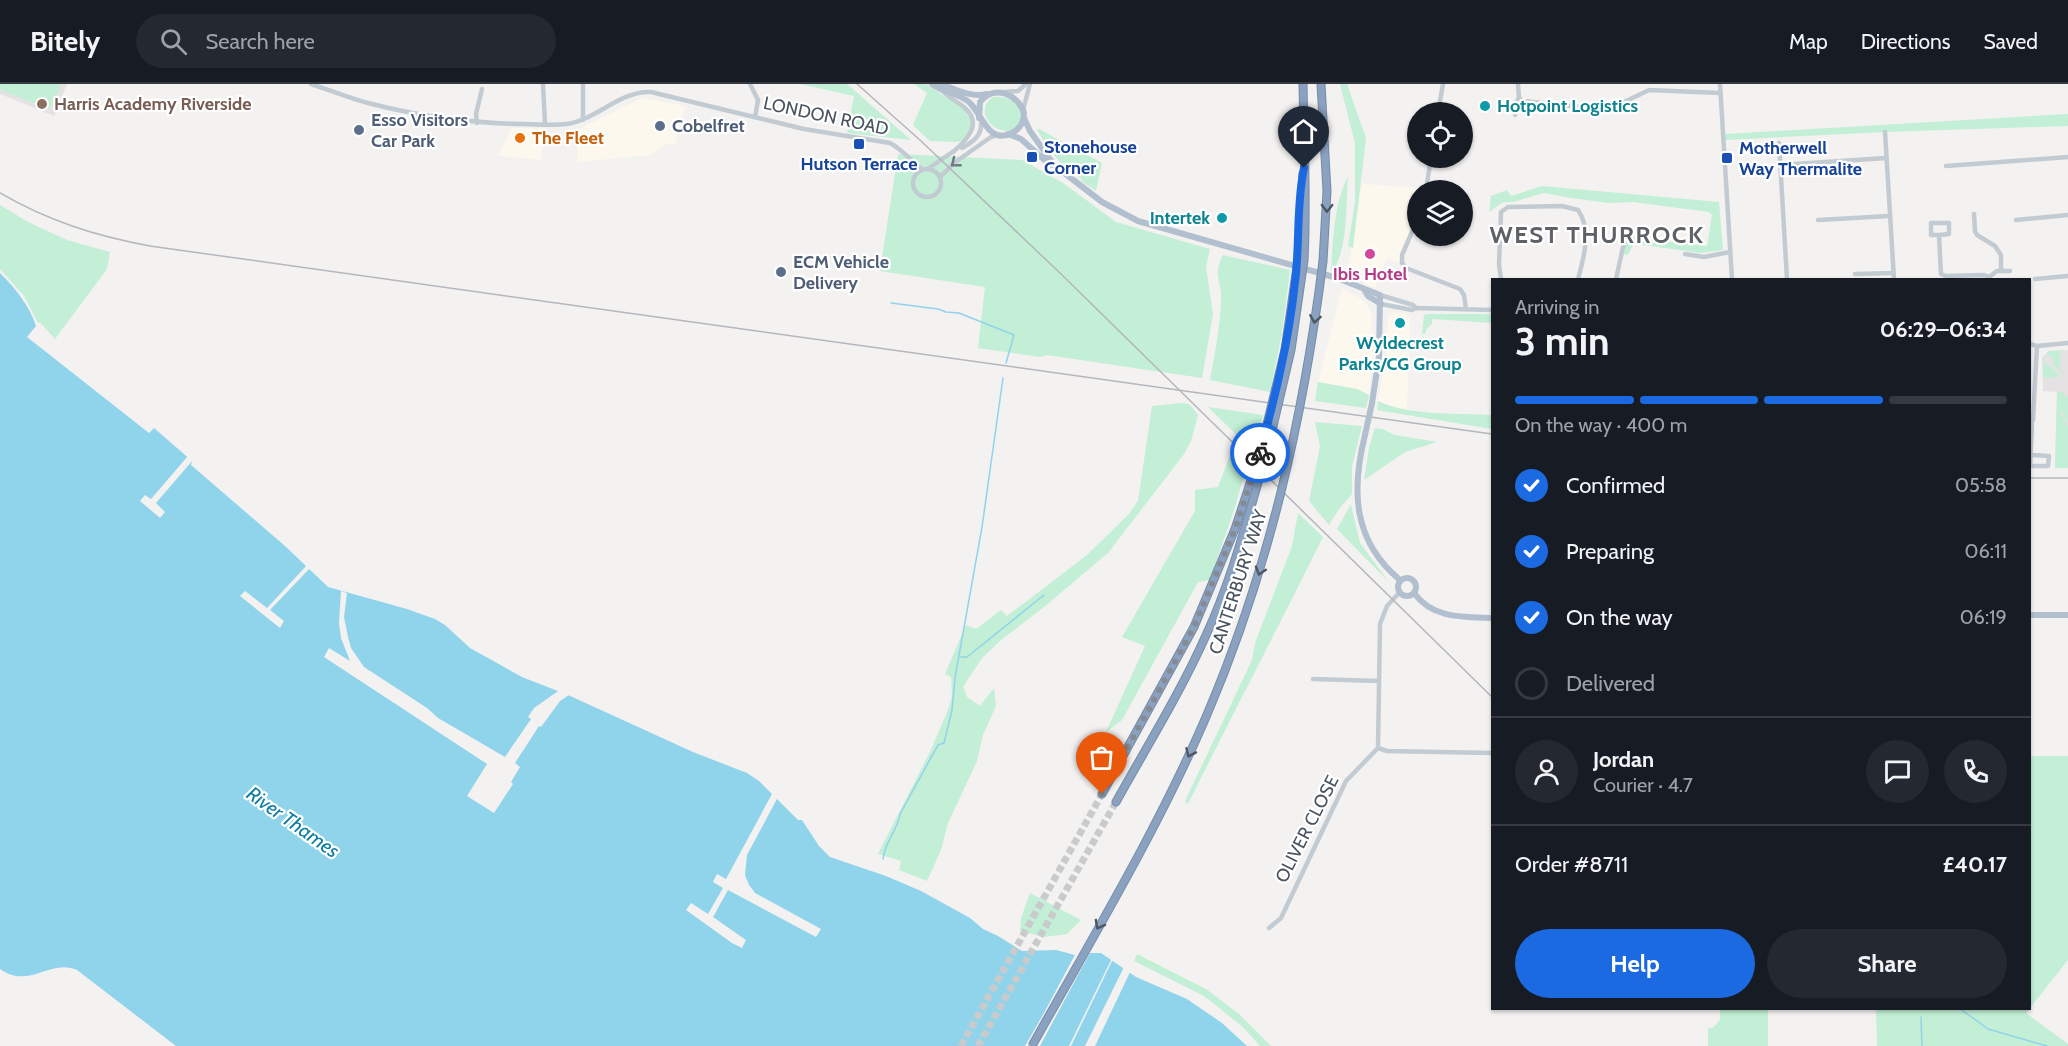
<!DOCTYPE html>
<meta charset="utf-8">
<style>
:root{--surface:#171b24;--page:#242831;--text:#f1f3f6;--muted:#9ea1a6;--line:#363941;--accent:#1c6ae2}
body{margin:0;font-family:Cabin,sans-serif;background:var(--page);color:var(--text);height:100vh;display:flex;flex-direction:column;font-size:22px;white-space:nowrap}
*{box-sizing:border-box;margin:0}
p{font-size:20px;color:var(--muted)}
.icon{flex:none;width:33px;height:33px;fill:none;stroke:currentColor;stroke-width:2;stroke-linecap:round;stroke-linejoin:round}
.map{position:relative;flex:1;overflow:hidden}
.panel{position:absolute;left:1491px;top:194px;width:540px;height:732px;display:flex;flex-direction:column;background:var(--surface);border-radius:0px;box-shadow:0 2px 4px #0004}
.panel>*{flex:none}
.controls{position:absolute;left:1407px;top:18px;display:grid;gap:12px}
.controls a{display:grid;place-items:center;width:66px;height:66px;border-radius:50%;background:var(--surface);box-shadow:0 2px 4px #0004;font-size:30px}
.pin{position:absolute;display:grid;place-items:center;width:51px;height:51px;color:#fff;margin:-62px -26px;border-radius:50% 50% 50% 0;rotate:-45deg;box-shadow:0 0 6px #0007}
.pin .icon{rotate:45deg}
.courier{position:absolute;display:grid;place-items:center;width:60px;height:60px;margin:-30px;border:4px solid #1c6ae2;border-radius:50%;background:#fff;color:#222;box-shadow:0 2px 8px #0007}
.head em{font-style:normal;font-weight:700}
.head div{display:flex;flex-direction:column-reverse}
.head{display:flex;align-items:center;justify-content:space-between;height:102px;padding:0 24px}
h1{font-size:39px;font-weight:700;line-height:45px}
.bar{display:grid;grid-template-columns:repeat(4,1fr);gap:9px 6px;align-content:center;height:72px;padding:0 24px}
.bar i{height:8px;border-radius:4px;background:var(--line)}
.bar .on{background:var(--accent)}
.bar p{grid-column:span 4}
.line{display:flex;align-items:center;gap:15px;padding:0 24px;border-top:2px solid var(--line)}
.line div{flex:1}
.round{display:grid;place-items:center;flex:none;width:63px;height:63px;border-radius:32px;background:var(--page)}
ol{padding:0 24px;list-style:none}
li{display:flex;align-items:center;gap:18px;height:66px}
li p{margin-inline-start:auto}
li .icon{padding:6px;border-radius:50%;background:var(--accent);color:#fff;stroke-width:4}
li:last-child{color:var(--muted)}
li i{width:33px;height:33px;border:3px solid var(--line);border-radius:50%}
.cta{display:flex;gap:12px;margin-top:auto;padding:12px 24px}
.cta a{flex:1;height:69px;border-radius:36px;background:var(--accent);color:#fff;font-size:24px;font-weight:700;line-height:69px;text-align:center}
.cta a+a{background:var(--page);color:var(--text)}
header{display:flex;align-items:center;gap:36px;box-sizing:border-box;height:84px;padding:0 30px;background:var(--surface);border-bottom:2px solid var(--line)}
header strong{font-size:28px}
nav{display:flex;gap:33px;margin-inline-start:auto;font-size:21px}
.search{width:420px;height:54px;background:var(--page);display:flex;align-items:center;gap:15px;box-sizing:border-box;padding:0 21px;border-radius:33px;color:var(--muted);font-size:22px}
.map>svg:first-child{display:block}
.commercial{fill:#fcf8ed}
.education{fill:#e4e2e3}
.green{fill:#c2efd5}
.water{fill:#90d4eb}
.pier{fill:#f4f1f1}
.lines{fill:none;stroke-linecap:round;stroke-linejoin:round}
.stream{stroke:#90d4eb;stroke-width:1.5}
.highway-tunnel{stroke:#c9cacc;stroke-width:7;stroke-dasharray:7 3.5;stroke-linecap:butt}
.highway-casing{stroke:#758caa;stroke-width:9}
.minor{stroke:#c2cbd2;stroke-width:4.5}
.major{stroke:#b2bfcf;stroke-width:6}
.highway{stroke:#8aa1bf;stroke-width:7}
.rail{stroke:#b4b6bb;stroke-width:1.5}
.highway-bridge-casing{stroke:#758caa;stroke-width:9;stroke-linecap:butt}
.major-bridge{stroke:#b2bfcf;stroke-width:6}
.highway-bridge{stroke:#8aa1bf;stroke-width:7}
.oneway{stroke:#6d7882}
.oneway2{stroke:#4c5864}
.done{stroke:#858b92;stroke-width:6;stroke-dasharray:0 10.8}
.route{stroke:#1c6ae2;stroke-width:8}
.education-dot{fill:#8d6e63;stroke:#fff;stroke-width:2}
.culture-dot{fill:#0f9aa8;stroke:#fff;stroke-width:2}
.service-dot{fill:#5c6f8a;stroke:#fff;stroke-width:2}
.food-dot{fill:#e8710a;stroke:#fff;stroke-width:2}
.transit-dot{fill:#1a4fb4;stroke:#fff;stroke-width:2}
.hotel-dot{fill:#d1479c;stroke:#fff;stroke-width:2}
.labels{text-anchor:middle;stroke-width:4.5;stroke-linejoin:round;paint-order:stroke}
.education-label{font-size:18px;font-weight:bold;fill:#785e54;stroke:#fff;text-anchor:start}
.culture-label{font-size:18px;font-weight:bold;fill:#0d838f;stroke:#fff;text-anchor:start}
.street-label{font-size:18px;fill:#49545f;stroke:#fff}
.service-label{font-size:18px;font-weight:bold;fill:#4e5e75;stroke:#fff;text-anchor:start}
.food-label{font-size:18px;font-weight:bold;fill:#c56008;stroke:#fff;text-anchor:start}
.transit-label{font-size:18px;font-weight:bold;fill:#164399;stroke:#fff;text-anchor:start}
.hotel-label{font-size:18px;font-weight:bold;fill:#b23c85;stroke:#fff}
.water-label{font-size:20px;font-style:italic;fill:#0f7ea4;stroke:#fff}
.district-label{font-size:24px;font-weight:bold;letter-spacing:1.5px;fill:#5e6166;stroke:#fff}
</style>
<header>
<strong>Bitely</strong>
<div class="search"><svg class="icon" aria-label="search" viewBox="0 0 24 24"><circle cx="10" cy="10" r="6"/><path d="M15 15l6 6"/></svg>Search here</div>
<nav><a>Map</a><a>Directions</a><a>Saved</a></nav>
</header>
<div class="map">
<svg width="2068" height="962" viewBox="0 0 2068 962">
<rect width="100%" height="100%" fill="#f4f1f1"/>
<g class="commercial">
<polygon points="642,14 685,22 675,61 667,59 650,71 578,78 576,49 577,46"/>
<polygon points="512,44 544,44 541,76 498,72"/>
<polygon points="1362,100 1426,104 1426,106 1418,106 1417,133 1402,179 1387,174 1375,204 1347,191"/>
<polygon points="1342,204 1365,217 1371,229 1373,273 1369,311 1357,305 1318,298"/>
<polygon points="1394,228 1407,230 1410,235 1407,326 1387,321 1378,317 1386,271 1388,232"/>
</g>
<g class="education">
<polygon points="0,0 67,0 54,32 0,10"/>
<polygon points="2068,266 2068,384 2055,384 2057,308 2043,307 2042,273 2049,267"/>
</g>
<g class="green">
<polygon points="0,0 60,0 60,4 50,25 0,6"/>
<polygon points="800,0 847,0 911,56 847,49 854,12"/>
<polygon points="914,0 926,0 964,25 971,36 969,48 965,56 956,58 930,57 913,41 927,9"/>
<polygon points="1340,0 1347,0 1366,54 1353,164 1348,162 1355,118 1355,59"/>
<path d="M993,13C1005,11 1028,20 1021,37C1010,63 967,32 993,13Z"/>
<polygon points="2068,30 2068,42 1885,48 1725,56 1725,50"/>
<path d="M1039,45L1102,79L1096,107L1081,97L1082,95C1062,85 1049,65 1037,46Z"/>
<polygon points="898,70 1022,76 1063,99 1116,138 1210,165 1206,183 1213,230 1202,294 1047,271 1040,273 978,264 985,203 880,187"/>
<path d="M1348,92C1346,118 1348,165 1333,186H1331C1333,155 1334,120 1348,92Z"/>
<polygon points="1542,102 1719,118 1723,166 1701,169 1636,160 1633,161 1628,171 1623,170 1627,155 1632,153 1707,162 1712,131 1709,128 1633,118 1609,119 1571,114 1544,109 1513,118 1503,118 1489,128 1491,112 1507,106 1511,112"/>
<polygon points="0,121 28,138 67,156 110,168 107,185 55,255 40,238 38,239 24,212 0,185"/>
<path d="M1223,171L1290,186L1282,249L1270,308L1210,296C1215,269 1220,243 1221,216C1222,194 1212,195 1223,171Z"/>
<polygon points="1427,230 1492,230 1492,239 1432,235 1432,240 1427,244 1425,250 1422,250 1424,231"/>
<polygon points="2068,266 2060,267 2060,287 2063,288 2062,291 2053,279 2053,274 2046,269 2049,267"/>
<polygon points="2043,272 2045,280 2050,282 2060,293 2043,294"/>
<polygon points="1318,298 1357,305 1369,311 1366,324 1315,317"/>
<polygon points="2057,308 2062,308 2068,313 2068,339 2062,327 2060,327 2068,343 2068,384 2055,384"/>
<path d="M1378,317C1407,332 1459,329 1492,331V345L1377,326Z"/>
<polygon points="1181,319 1189,320 1198,331 1191,357 1184,370 1108,469 1044,523 1001,556 982,574 963,603 967,613 980,622 994,604 996,622 983,651 977,677 948,739 941,766 927,797 899,786 901,777 878,770 930,668 948,626 952,612 951,593 945,590 966,541 976,545 1001,526 1007,532 1087,471 1128,431 1138,417 1152,322"/>
<polygon points="1208,323 1263,331 1253,367"/>
<polygon points="1315,338 1362,342 1352,382 1352,410 1339,425 1329,441 1309,417 1320,362"/>
<polygon points="1375,344 1383,345 1395,351 1437,358 1405,368 1364,396 1369,364"/>
<polygon points="1233,364 1247,380 1235,423 1210,496 1198,498 1122,636 1106,648 1145,562 1122,553 1195,427 1195,406 1218,403"/>
<polygon points="1351,420 1360,459 1389,498 1337,445"/>
<path d="M1298,429L1323,453C1279,542 1232,631 1188,720L1185,717L1252,576L1255,559L1292,462Z"/>
<polygon points="2030,672 2068,672 2068,876 2026,929 2068,960 2068,962 1877,962 1876,924 2030,924"/>
<polygon points="1030,809 1081,836 1067,850 1044,853 1020,847 1021,834"/>
<polygon points="1137,870 1206,905 1239,930 1271,962 1260,962 1243,943 1204,912 1134,877"/>
<polygon points="1720,924 1768,924 1768,962 1708,962 1708,944 1713,944 1720,936"/>
</g>
<path class="water" d="M0,189C16,205 29,221 36,242L27,253L149,349L154,344L192,377L191,381L285,462L328,503L407,525L435,535L445,541L470,564L522,593L568,611L693,668L747,689L759,697L798,736H802L819,762L830,773L886,792L921,807L970,834L983,845L998,852L1022,867L1056,866L1086,874L1089,869H1101L1136,893L1187,915L1222,939L1247,962H176L77,886C49,874 30,906 0,885Z"/>
<g class="pier">
<polygon points="188,372 193,376 156,419 165,428 160,434 140,417 145,411 151,415"/>
<polygon points="308,480 311,483 270,526 284,537 280,544 240,512 245,507 267,524"/>
<polygon points="341,507 347,509 344,533 348,553 351,564 364,583 427,624 438,634 505,673 531,635 528,633 534,624 561,605 572,609 560,617 541,643 539,642 515,679 520,683 511,698 513,700 494,729 467,712 487,680 324,573 329,564 350,577 341,554 339,539"/>
<polygon points="773,708 778,713 747,771 745,791 749,801 755,809 821,845 816,853 728,806 713,833 746,856 742,864 732,859 686,826 691,819 708,830 723,804 713,798 717,790 726,795"/>
<polygon points="1092,865 1040,962 1025,962 1044,929 1049,932 1044,929 1077,867 1085,870 1087,867"/>
<polygon points="1113,872 1114,873 1071,962 1069,962"/>
<polygon points="1125,881 1131,886 1095,962 1085,962"/>
</g>
<g class="lines">
<g class="stream">
<polyline points="891,219 938,225 946,228 959,229 1014,251 1006,279"/>
<polyline points="961,573 967,573 1044,511"/>
<path d="M883,775C885,757 898,746 900,730L938,661L944,659L952,626L955,594L982,443L1003,294"/>
<polyline points="1959,924 1988,945 2047,962"/>
<polyline points="1921,933 1922,962"/>
</g>
<g class="highway-tunnel">
<polyline points="961,962 1102,710"/>
<polyline points="978,962 1116,718"/>
</g>
<g class="highway-casing">
<g id="highway">
<path d="M1303,0C1304,59 1307,117 1304,176"/>
<polyline points="1321,0 1327,107 1323,177"/>
<polyline points="1298,176 1303,89"/>
<polyline points="1102,710 1194,543 1235,445 1260,369"/>
<path d="M1116,718C1147,662 1181,608 1207,549C1233,493 1248,431 1266,372"/>
</g>
</g>
<g class="minor">
<path d="M311,0C330,6 349,14 368,19C418,32 469,39 521,40C536,40 552,42 567,40C596,36 621,6 651,8L804,45L890,59C903,66 911,77 922,85"/>
<polyline points="543,0 545,40"/>
<polyline points="750,0 758,16 755,33"/>
<polyline points="1518,0 1519,14 1523,17 1598,25 1618,21 1649,6 1720,9"/>
<polyline points="1720,0 1732,195"/>
<path d="M942,6C948,14 957,17 965,24C983,40 966,57 953,68"/>
<polyline points="1003,8 1018,7 1026,0"/>
<polyline points="1023,26 1030,0"/>
<polyline points="1438,28 1443,0"/>
<polyline points="1515,31 1516,19 1519,14"/>
<polyline points="583,36 583,0"/>
<polyline points="477,39 476,30 482,5"/>
<polyline points="1885,48 1894,195"/>
<polyline points="1779,59 1787,195"/>
<path d="M962,64C973,58 983,51 981,37"/>
<polyline points="1780,81 1886,74"/>
<polyline points="1946,82 2068,73"/>
<polyline points="929,84 954,67"/>
<circle cx="927" cy="99" r="14"/>
<polyline points="940,93 954,79 991,53 997,51"/>
<polyline points="1426,106 1431,74"/>
<polyline points="1974,130 1975,147 1977,151 1995,162 2001,171 2001,187"/>
<polyline points="1418,134 1402,171 1402,179 1406,184 1460,205 1464,211 1466,225"/>
<polyline points="1818,136 1889,132"/>
<polyline points="2016,136 2068,131"/>
<polyline points="1939,151 1949,150 1949,139 1931,139 1931,151 1939,151 1941,190 1946,192 1984,191 1989,193"/>
<polyline points="1685,170 1704,173 1730,168"/>
<polyline points="1855,190 1893,189"/>
<polyline points="1989,193 1997,187 2010,187"/>
<path d="M1501,195L1499,181L1501,128L1508,123L1562,122L1578,126C1592,146 1584,173 1578,195"/>
<polyline points="1616,195 1625,154"/>
<polyline points="2035,195 2068,192"/>
<polyline points="1380,211 1413,221 1416,224"/>
<polyline points="1381,220 1412,226 1416,224 1492,226"/>
<polyline points="2030,260 2037,262 2068,259"/>
<polyline points="2030,342 2033,336 2037,262"/>
<polyline points="2031,371 2049,372 2048,382 2030,382 2032,341"/>
<polyline points="1399,509 1387,522 1380,540 1378,664 1387,667 1492,669"/>
<polyline points="1313,595 1379,597"/>
<polyline points="1269,844 1281,834 1346,697 1378,664"/>
</g>
<g class="major">
<path d="M932,0C943,9 960,9 970,19C982,30 988,61 1012,49C1020,45 1024,38 1024,29C1018,10 994,0 980,18L979,34"/>
<path d="M941,0C955,5 971,14 987,10"/>
<polyline points="1024,34 1030,47 1054,81"/>
<polyline points="1008,50 1021,55 1049,80 1054,81 1102,118 1138,137 1337,194 1380,211 1379,273 1372,319"/>
<polyline points="1365,207 1368,212 1381,220"/>
<path d="M1365,351C1351,407 1353,457 1400,496"/>
<circle cx="1407" cy="503" r="9"/>
<path d="M1414,509C1433,535 1463,533 1492,534"/>
<polyline points="2030,531 2068,531"/>
</g>
<use href="#highway" class="highway"/>
<g class="rail">
<polyline points="857,0 921,57 1060,189 1492,613"/>
<path d="M0,109C48,137 96,152 150,162L1492,350"/>
<polyline points="2030,394 2068,394"/>
</g>
<g class="highway-bridge-casing">
<g id="highway-bridge">
<polyline points="1260,369 1285,266 1298,176"/>
<polyline points="1266,372 1291,266 1304,176"/>
<path d="M1032,962C1092,854 1157,747 1206,633C1269,486 1303,336 1323,177"/>
</g>
</g>
<polyline class="major-bridge" points="1365,351 1372,319"/>
<use href="#highway-bridge" class="highway-bridge"/>
</g>
<defs><path id="oneway-chevron" d="M-2-3.5L2.5 0L-2 3.5" fill="none" stroke-width="1.6" stroke-linecap="round" stroke-linejoin="round" transform="scale(1.5)"/></defs>
<use class="oneway" href="#oneway-chevron" transform="translate(955 79) rotate(141)"/>
<g class="oneway2">
<use href="#oneway-chevron" transform="translate(1327 124) rotate(91)"/>
<use href="#oneway-chevron" transform="translate(1315 235) rotate(99)"/>
<use href="#oneway-chevron" transform="translate(1260 487) rotate(108)"/>
<use href="#oneway-chevron" transform="translate(1190 669) rotate(114)"/>
<use href="#oneway-chevron" transform="translate(1099 841) rotate(119)"/>
</g>
<g class="lines">
<polyline class="done" points="1102,710 1194,543 1235,445 1260,369"/>
<path class="route" d="M1260,369C1275,313 1289,256 1295,198C1300,161 1296,121 1304,84"/>
</g>
<circle class="education-dot" cx="42" cy="20" r="6"/>
<g class="culture-dot">
<circle cx="1485" cy="22" r="6"/>
<circle cx="1222" cy="134" r="6"/>
<circle cx="1400" cy="239" r="6"/>
</g>
<g class="service-dot">
<circle cx="660" cy="42" r="6"/>
<circle cx="359" cy="46" r="6"/>
<circle cx="781" cy="188" r="6"/>
</g>
<circle class="food-dot" cx="520" cy="54" r="6"/>
<g class="transit-dot">
<rect x="853" y="54" width="12" height="12" rx="3"/>
<rect x="1026" y="67" width="12" height="12" rx="3"/>
<rect x="1721" y="68" width="12" height="12" rx="3"/>
</g>
<circle class="hotel-dot" cx="1370" cy="170" r="6"/>
<g class="labels">
<g class="education-label">
<text x="54" y="26">Harris Academy Riverside</text>
</g>
<g class="culture-label">
<text x="1497" y="28">Hotpoint Logistics</text>
<text x="1210" y="140" text-anchor="end">Intertek</text>
<text x="1400" y="265" text-anchor="middle">Wyldecrest<tspan x="1400" dy="21">Parks/CG Group</tspan></text>
</g>
<g class="street-label">
<text transform="translate(826 32) rotate(12)" y="6">LONDON ROAD</text>
<text transform="translate(1238 498) rotate(-72)" y="6">CANTERBURY WAY</text>
<text transform="translate(1307 745) rotate(-63)" y="6">OLIVER CLOSE</text>
</g>
<g class="service-label">
<text x="371" y="42">Esso Visitors<tspan x="371" dy="21">Car Park</tspan></text>
<text x="672" y="48">Cobelfret</text>
<text x="793" y="184">ECM Vehicle<tspan x="793" dy="21">Delivery</tspan></text>
</g>
<g class="food-label">
<text x="532" y="60">The Fleet</text>
</g>
<g class="transit-label">
<text x="1044" y="69">Stonehouse<tspan x="1044" dy="21">Corner</tspan></text>
<text x="1739" y="70">Motherwell<tspan x="1739" dy="21">Way Thermalite</tspan></text>
<text x="859" y="86" text-anchor="middle">Hutson Terrace</text>
</g>
<g class="hotel-label">
<text x="1370" y="196">Ibis Hotel</text>
</g>
<g class="water-label">
<text transform="translate(293 738) rotate(35)" y="7">River Thames</text>
</g>
<g class="district-label">
<text x="1597" y="159">WEST THURROCK</text>
</g>
</g>
</svg>
<div class="controls">
<a><svg class="icon" aria-label="locate" viewBox="0 0 24 24"><circle cx="12" cy="12" r="6"/><path d="M12 2v4M12 18v4M2 12h4M18 12h4"/></svg></a>
<a><svg class="icon" aria-label="layers" viewBox="0 0 24 24"><path d="M12 4l9 5-9 5-9-5zM3 14l9 5 9-5"/></svg></a>
</div>
<div class="pin" style="left:1102px;top:710px;background:#ea580c"><svg class="icon" aria-label="bag" viewBox="0 0 24 24"><path d="M5 8h14l-1 12H6zM9 8a3 3 0 0 1 6 0"/></svg></div>
<div class="pin" style="left:1304px;top:84px;background:#1f2937"><svg class="icon" aria-label="home" viewBox="0 0 24 24"><path d="M3 11l9-7 9 7M6 9v11h12V9"/></svg></div>
<div class="courier" style="left:1260px;top:369px"><svg class="icon" aria-label="bike" viewBox="0 0 24 24"><circle cx="6" cy="16" r="4"/><circle cx="18" cy="16" r="4"/><path d="M6 16l4-8h5l3 8M10 8l3 8H6M13 5h3"/></svg></div>
<section class="panel">
<div class="head"><div><h1>3 min</h1><p>Arriving in</p></div><em>06:29–06:34</em></div>
<div class="bar"><i class="on"></i><i class="on"></i><i class="on"></i><i></i><p>On the way · 400 m</p></div>
<ol>
<li><svg class="icon" aria-label="check" viewBox="0 0 24 24"><path d="M5 12l5 5 9-10"/></svg>Confirmed<p>05:58</p></li>
<li><svg class="icon" aria-label="check" viewBox="0 0 24 24"><path d="M5 12l5 5 9-10"/></svg>Preparing<p>06:11</p></li>
<li><svg class="icon" aria-label="check" viewBox="0 0 24 24"><path d="M5 12l5 5 9-10"/></svg>On the way<p>06:19</p></li>
<li><i></i>Delivered</li>
</ol>
<div class="line" style="height:108px"><a class="round"><svg class="icon" aria-label="person" viewBox="0 0 24 24"><circle cx="12" cy="8" r="4"/><path d="M4 21q1-7 8-7t8 7"/></svg></a><div><b>Jordan</b><p>Courier · 4.7</p></div><a class="round"><svg class="icon" aria-label="chat" viewBox="0 0 24 24"><path d="M4 5h16v11H9l-5 4z"/></svg></a><a class="round"><svg class="icon" aria-label="phone" viewBox="0 0 24 24"><path d="M5 4h4l2 5-3 2q2 4 5 5l2-3 5 2v4C11 20 4 13 5 4z"/></svg></a></div>
<div class="line" style="height:78px"><div>Order #8711</div><b>£40.17</b></div>
<div class="cta"><a>Help</a><a>Share</a></div>
</section>
</div>
